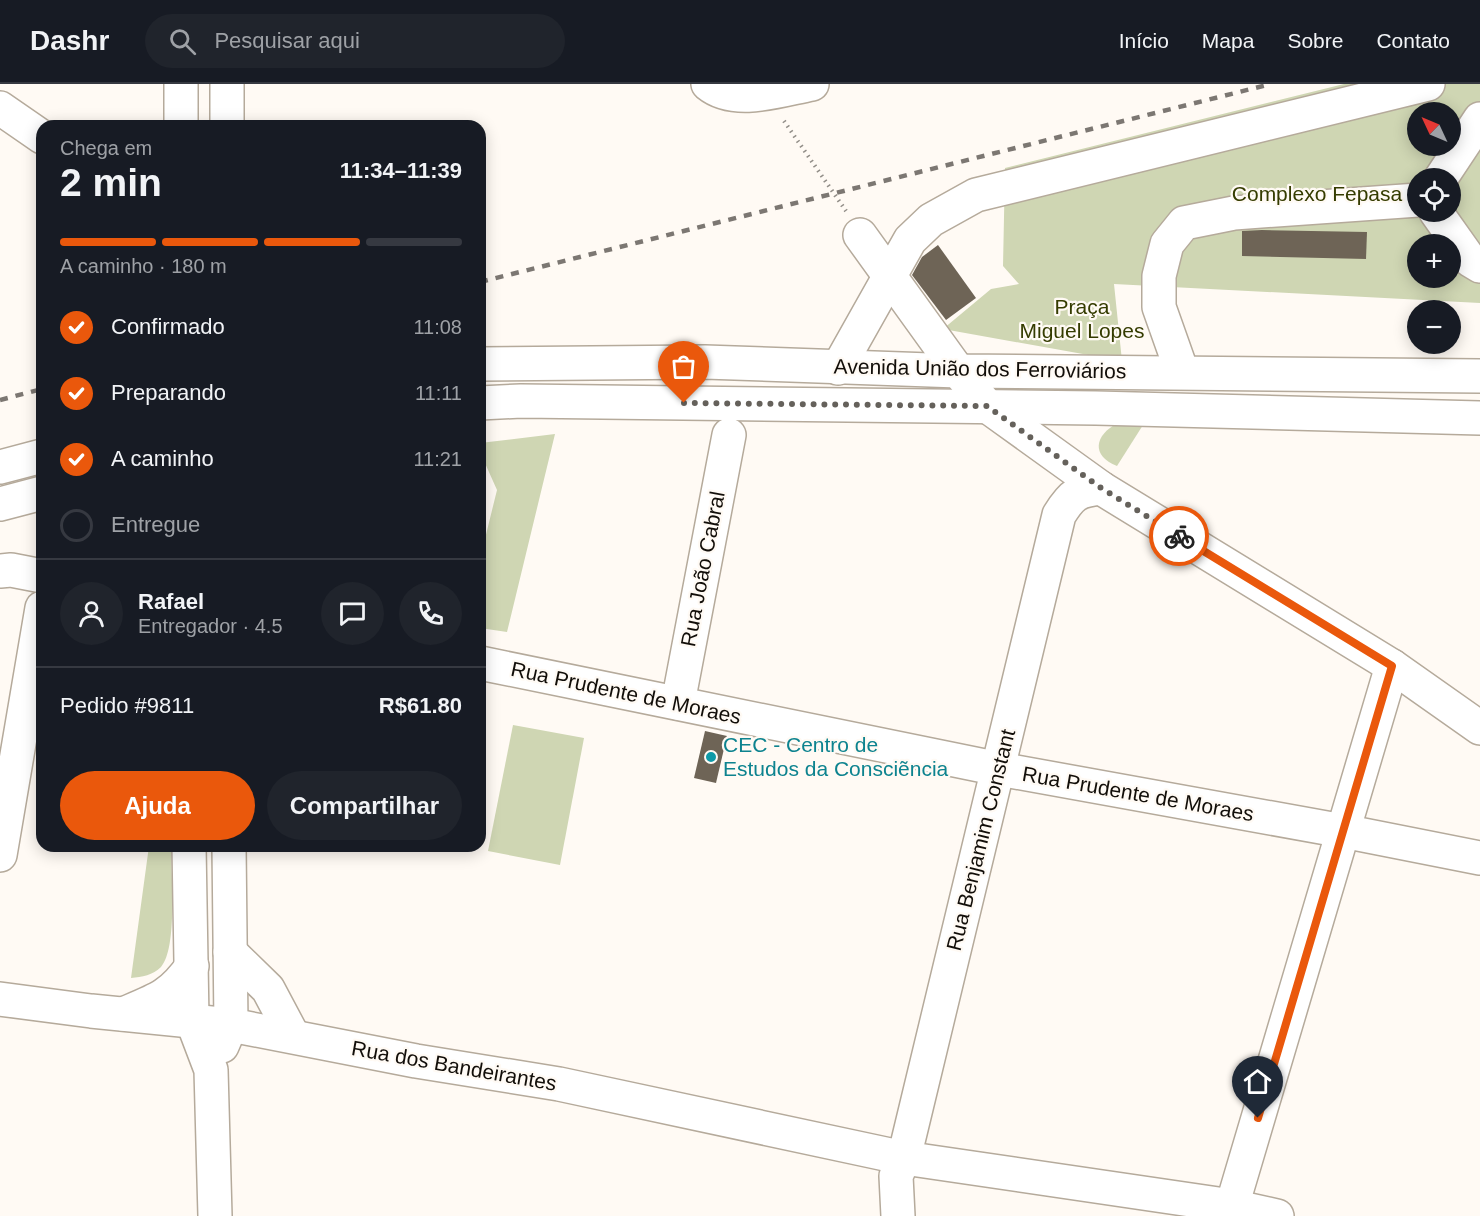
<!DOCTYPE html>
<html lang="pt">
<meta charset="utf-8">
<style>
:root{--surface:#171b24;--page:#20242c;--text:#f1f3f6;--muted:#9ea1a6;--line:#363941;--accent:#ea580c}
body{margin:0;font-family:Arial,sans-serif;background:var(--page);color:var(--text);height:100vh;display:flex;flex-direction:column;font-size:22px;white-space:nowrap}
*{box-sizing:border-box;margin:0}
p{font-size:20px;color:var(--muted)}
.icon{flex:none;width:33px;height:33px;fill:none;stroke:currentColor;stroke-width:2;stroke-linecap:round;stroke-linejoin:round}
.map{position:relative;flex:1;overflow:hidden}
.details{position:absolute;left:36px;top:36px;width:450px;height:732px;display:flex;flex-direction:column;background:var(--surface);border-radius:18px;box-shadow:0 3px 15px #0003}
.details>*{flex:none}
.needle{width:39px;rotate:314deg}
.tools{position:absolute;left:1407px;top:18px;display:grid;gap:12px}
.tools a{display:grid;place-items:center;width:54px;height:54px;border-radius:50%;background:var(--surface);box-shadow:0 3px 15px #0003;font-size:30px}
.pin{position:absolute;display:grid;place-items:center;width:51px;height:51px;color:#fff;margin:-62px -26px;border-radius:50% 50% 50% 0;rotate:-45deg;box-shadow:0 0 6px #0007}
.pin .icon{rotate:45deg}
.courier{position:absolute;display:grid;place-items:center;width:60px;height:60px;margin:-30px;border:4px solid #ea580c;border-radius:50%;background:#fff;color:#222;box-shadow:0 2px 8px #0007}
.summary em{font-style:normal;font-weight:600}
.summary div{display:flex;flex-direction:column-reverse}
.summary{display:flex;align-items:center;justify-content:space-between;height:102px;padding:0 24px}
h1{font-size:39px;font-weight:600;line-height:45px}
.bar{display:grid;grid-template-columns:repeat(4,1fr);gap:9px 6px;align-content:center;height:72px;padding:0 24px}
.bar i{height:8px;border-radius:4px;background:var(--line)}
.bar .active{background:var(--accent)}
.bar p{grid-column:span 4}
.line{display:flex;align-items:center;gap:15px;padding:0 24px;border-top:2px solid var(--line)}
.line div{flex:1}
.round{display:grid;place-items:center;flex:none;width:63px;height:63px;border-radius:32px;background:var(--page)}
ol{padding:0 24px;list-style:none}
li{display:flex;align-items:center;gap:18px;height:66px}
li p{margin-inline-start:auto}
li .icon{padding:6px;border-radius:50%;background:var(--accent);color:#fff;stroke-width:4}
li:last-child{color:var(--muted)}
li i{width:33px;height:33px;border:3px solid var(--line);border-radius:50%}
.cta{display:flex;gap:12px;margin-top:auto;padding:12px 24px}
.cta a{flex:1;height:69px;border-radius:36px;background:var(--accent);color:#fff;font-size:24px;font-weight:600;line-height:69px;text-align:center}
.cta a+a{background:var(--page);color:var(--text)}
header{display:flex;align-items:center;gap:36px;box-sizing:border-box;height:84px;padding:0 30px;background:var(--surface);border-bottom:2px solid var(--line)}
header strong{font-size:28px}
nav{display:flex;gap:33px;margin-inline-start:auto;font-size:21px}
.search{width:420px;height:54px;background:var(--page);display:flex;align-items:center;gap:15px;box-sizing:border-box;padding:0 21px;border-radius:33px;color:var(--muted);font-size:22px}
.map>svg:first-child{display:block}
.green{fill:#cfd6b3;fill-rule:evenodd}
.building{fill:#6e6456}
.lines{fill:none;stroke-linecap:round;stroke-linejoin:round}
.minor-casing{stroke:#b5aa9b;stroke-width:36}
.major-casing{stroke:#b5aa9b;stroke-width:36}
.path{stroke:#928e88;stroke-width:4;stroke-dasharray:1.5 4.5;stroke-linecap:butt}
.minor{stroke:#fff;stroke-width:33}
.major{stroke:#fff;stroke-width:33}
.rail{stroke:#7c7772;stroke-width:4.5;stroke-dasharray:8 8;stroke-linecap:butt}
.done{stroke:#65615b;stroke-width:6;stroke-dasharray:0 10.8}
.route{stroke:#ea580c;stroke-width:8}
.culture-dot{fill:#0f9aa8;stroke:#fffaf4;stroke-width:2}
.labels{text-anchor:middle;stroke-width:4.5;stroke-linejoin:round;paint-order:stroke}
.park-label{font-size:21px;fill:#353c01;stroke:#fffaf4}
.street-label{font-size:21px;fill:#120e09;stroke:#fffaf4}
.culture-label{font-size:21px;fill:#0d838f;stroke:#fffaf4;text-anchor:start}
</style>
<header>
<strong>Dashr</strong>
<div class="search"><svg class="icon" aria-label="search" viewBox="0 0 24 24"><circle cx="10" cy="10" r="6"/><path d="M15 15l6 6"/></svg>Pesquisar aqui</div>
<nav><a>Início</a><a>Mapa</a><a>Sobre</a><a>Contato</a></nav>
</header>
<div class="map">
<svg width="1480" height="1132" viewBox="0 0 1480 1132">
<rect width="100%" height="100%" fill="#fffaf4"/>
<g class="green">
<path d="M1344,0H1480V219L1114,200L1122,277L943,245L991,205L1019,200L1003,182L1005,84ZM1418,28H1450V62H1418ZM1418,94H1450V128H1418ZM1418,160H1450V194H1418Z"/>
<path d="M1118,339L1143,341L1117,382C1091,372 1094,351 1118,339Z"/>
<polygon points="555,350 507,548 480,544 480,475 497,406 480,368 480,359"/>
<polygon points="513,641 584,654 560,781 488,767"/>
<path d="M149,762H171C171,788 178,864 161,883C153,891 142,893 131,894Z"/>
</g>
<g class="building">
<polygon points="1262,146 1367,148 1366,175 1242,172 1242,147"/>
<polygon points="938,161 976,214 946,236 912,191 922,173"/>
<polygon points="705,647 727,652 716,699 694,694"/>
</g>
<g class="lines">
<g class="minor-casing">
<g id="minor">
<path d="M708,0C735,22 780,6 812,0"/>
<polyline points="0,24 42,53"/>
<polyline points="1441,94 1480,35"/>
<polyline points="1436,128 1470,176 1480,182"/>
<polyline points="860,151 958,287 987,322 1101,404 1392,582 1480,644"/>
<polyline points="838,284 910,156 931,136 976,111 1428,0"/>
<polyline points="1182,288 1159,223 1159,192 1167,160 1184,139 1234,129 1418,116"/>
<polyline points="0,487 11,486 42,492"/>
<polyline points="480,579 999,685 1343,747 1480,774"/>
<polyline points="678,619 729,351"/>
<polyline points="0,771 42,524"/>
<polyline points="0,915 91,927 231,941"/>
<polyline points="1232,1122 1392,582"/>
<path d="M898,1132L896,1092L904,1074L1059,431C1072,410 1077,407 1101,404"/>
</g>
</g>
<g class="major-casing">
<g id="major">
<polyline points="181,0 181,42"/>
<polyline points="227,42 227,0"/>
<polyline points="480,280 705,278 958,287 1480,292"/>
<polyline points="480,319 521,317 1096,324 1480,334"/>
<polyline points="0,383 42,372"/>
<polyline points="0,420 42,409"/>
<polyline points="189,762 192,936 211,986 215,1132"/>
<polyline points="230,868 268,905 293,952"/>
<path d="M123,930C157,916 171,912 192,882"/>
<polyline points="231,941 416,977 559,1000 904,1074 1232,1122 1277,1132"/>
<polyline points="222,962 231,941 229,762"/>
</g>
</g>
<polyline class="path" points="784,37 846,127"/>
<use href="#minor" class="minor"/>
<use href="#major" class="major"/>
<g class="rail">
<polyline points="480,198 1271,0"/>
<polyline points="0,316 42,305"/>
</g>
</g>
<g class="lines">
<polyline class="done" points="684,319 987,322 1101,404 1179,452"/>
<polyline class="route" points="1179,452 1392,582 1258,1034"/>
</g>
<circle class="culture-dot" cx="711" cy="673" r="6"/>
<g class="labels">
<g class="park-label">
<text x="1317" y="117">Complexo Fepasa</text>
<text x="1082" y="230">Praça<tspan x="1082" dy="24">Miguel Lopes</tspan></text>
</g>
<g class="street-label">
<text transform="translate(980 285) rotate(1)" y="7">Avenida União dos Ferroviários</text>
<text transform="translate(703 485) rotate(-79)" y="7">Rua João Cabral</text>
<text transform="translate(626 609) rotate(12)" y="7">Rua Prudente de Moraes</text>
<text transform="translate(1138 710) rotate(10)" y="7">Rua Prudente de Moraes</text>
<text transform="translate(981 756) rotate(-76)" y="7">Rua Benjamim Constant</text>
<text transform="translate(454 982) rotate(10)" y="7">Rua dos Bandeirantes</text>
</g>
<g class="culture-label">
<text x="723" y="668">CEC - Centro de<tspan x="723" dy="24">Estudos da Consciẽncia</tspan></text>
</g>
</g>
</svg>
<div class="tools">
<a><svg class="needle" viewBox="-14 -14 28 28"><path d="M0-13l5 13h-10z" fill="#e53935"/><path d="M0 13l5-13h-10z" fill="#9ea1a6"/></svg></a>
<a><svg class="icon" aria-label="locate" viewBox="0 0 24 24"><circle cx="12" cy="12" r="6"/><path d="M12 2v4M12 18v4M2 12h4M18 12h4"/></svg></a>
<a>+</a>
<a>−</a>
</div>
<div class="pin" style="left:684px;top:319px;background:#ea580c"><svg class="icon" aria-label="bag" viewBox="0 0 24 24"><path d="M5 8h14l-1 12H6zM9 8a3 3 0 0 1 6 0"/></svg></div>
<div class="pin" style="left:1258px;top:1034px;background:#1f2937"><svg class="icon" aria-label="home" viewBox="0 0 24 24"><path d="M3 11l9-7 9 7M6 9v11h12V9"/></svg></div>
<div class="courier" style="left:1179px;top:452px"><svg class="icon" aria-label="bike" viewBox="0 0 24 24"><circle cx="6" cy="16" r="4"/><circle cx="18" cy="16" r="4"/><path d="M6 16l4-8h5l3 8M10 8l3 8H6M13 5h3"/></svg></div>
<section class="details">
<div class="summary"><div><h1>2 min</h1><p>Chega em</p></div><em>11:34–11:39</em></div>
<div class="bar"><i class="active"></i><i class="active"></i><i class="active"></i><i></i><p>A caminho · 180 m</p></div>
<ol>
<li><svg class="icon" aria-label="check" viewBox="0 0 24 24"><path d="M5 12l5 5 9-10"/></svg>Confirmado<p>11:08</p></li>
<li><svg class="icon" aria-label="check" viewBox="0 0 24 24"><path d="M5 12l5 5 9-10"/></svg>Preparando<p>11:11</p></li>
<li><svg class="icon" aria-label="check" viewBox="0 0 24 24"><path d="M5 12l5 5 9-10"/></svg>A caminho<p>11:21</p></li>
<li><i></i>Entregue</li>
</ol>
<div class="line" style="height:108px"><a class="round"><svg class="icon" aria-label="person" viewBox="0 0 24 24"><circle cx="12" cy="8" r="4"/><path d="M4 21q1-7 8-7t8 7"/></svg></a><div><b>Rafael</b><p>Entregador · 4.5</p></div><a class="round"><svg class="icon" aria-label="chat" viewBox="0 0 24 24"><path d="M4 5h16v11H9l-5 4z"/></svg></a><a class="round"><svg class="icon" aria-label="phone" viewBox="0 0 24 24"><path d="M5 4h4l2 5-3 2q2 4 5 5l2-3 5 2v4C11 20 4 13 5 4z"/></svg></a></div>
<div class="line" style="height:78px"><div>Pedido #9811</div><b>R$61.80</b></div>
<div class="cta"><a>Ajuda</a><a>Compartilhar</a></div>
</section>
</div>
